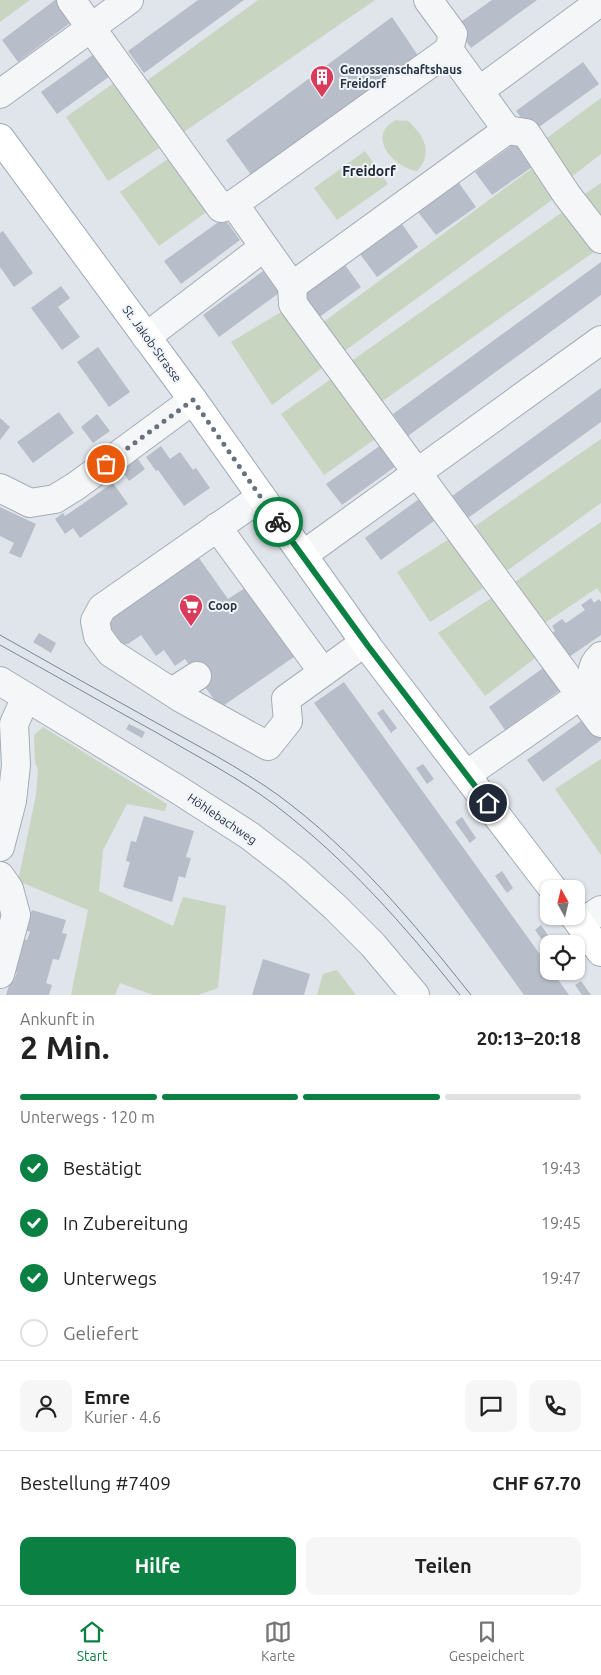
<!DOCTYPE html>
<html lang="de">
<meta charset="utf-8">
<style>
:root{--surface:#fff;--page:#f6f6f6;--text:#222;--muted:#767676;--line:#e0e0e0;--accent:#0b8043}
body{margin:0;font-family:Ubuntu,sans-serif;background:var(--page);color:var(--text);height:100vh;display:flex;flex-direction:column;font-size:19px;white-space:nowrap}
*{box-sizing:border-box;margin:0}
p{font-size:16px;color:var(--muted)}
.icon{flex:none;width:28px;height:28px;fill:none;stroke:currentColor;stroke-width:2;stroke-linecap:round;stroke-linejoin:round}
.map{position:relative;height:995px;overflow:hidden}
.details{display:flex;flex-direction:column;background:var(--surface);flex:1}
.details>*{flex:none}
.needle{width:32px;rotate:352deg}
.controls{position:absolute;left:540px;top:880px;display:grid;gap:10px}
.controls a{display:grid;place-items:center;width:45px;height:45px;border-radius:10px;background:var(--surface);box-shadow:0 1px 4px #0004;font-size:25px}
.pin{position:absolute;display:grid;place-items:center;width:42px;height:42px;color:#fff;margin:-21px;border:2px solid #fff;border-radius:50%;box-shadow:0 1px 5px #0007}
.courier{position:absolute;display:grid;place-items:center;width:50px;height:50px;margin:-25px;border:4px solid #0b8043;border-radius:50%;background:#fff;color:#222;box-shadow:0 1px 6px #0007}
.overview em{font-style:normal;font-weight:700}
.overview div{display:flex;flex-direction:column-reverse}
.overview{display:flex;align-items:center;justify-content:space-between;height:85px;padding:0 20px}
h1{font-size:32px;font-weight:700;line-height:38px}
.bar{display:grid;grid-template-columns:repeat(4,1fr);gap:8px 5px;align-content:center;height:60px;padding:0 20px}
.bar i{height:6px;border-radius:4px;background:var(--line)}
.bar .selected{background:var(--accent)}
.bar p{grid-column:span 4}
.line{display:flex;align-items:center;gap:12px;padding:0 20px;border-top:1px solid var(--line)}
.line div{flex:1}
.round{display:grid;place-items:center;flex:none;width:52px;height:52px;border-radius:10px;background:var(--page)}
ol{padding:0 20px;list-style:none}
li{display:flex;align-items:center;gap:15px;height:55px}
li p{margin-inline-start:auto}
li .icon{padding:5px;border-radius:50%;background:var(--accent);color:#fff;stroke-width:4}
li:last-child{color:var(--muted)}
li i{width:28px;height:28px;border:2px solid var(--line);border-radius:50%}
.action{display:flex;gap:10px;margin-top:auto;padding:10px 20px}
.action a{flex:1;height:58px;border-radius:10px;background:var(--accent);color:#fff;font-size:20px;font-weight:700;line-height:58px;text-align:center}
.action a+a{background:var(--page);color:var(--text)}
.menu{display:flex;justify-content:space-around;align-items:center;height:70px;border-top:1px solid var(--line);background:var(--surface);font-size:14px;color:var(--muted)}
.menu a{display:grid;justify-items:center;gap:2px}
.menu .selected{color:var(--accent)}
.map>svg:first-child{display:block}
.green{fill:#c7d5c1}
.building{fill:#b7bec9}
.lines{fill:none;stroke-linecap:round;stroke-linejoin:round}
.minor-casing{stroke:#a5acb6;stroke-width:30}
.major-casing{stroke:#9faab7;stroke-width:30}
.minor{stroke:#f4f6f8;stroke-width:28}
.major{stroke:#fff;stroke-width:28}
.tram{stroke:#788596;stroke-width:1}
.done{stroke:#68717e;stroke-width:5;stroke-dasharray:0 9}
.route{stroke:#0b8043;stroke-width:6}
.labels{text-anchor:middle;stroke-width:4;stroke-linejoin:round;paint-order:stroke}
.poi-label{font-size:12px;font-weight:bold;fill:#273344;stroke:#f0f4f8;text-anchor:start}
.street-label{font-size:12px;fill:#273344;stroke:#f0f4f8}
.neighbourhood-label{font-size:14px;font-weight:bold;fill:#1a2434;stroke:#f0f4f8}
</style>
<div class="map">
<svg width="601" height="995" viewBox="0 0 601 995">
<rect width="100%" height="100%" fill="#e0e5eb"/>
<g class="green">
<polygon points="0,0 30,0 0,22"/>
<polygon points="258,0 375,0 178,136 141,85"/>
<polygon points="121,78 167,143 108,181 66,117"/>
<polygon points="601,98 601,154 570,178 544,140"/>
<path d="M396,120C399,121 405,120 408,121C411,123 412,125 414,127C427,140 431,157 417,171C392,167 366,135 396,120Z"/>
<polygon points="365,151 388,184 337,220 314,188"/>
<polygon points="175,154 212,208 159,246 120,192"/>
<polygon points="538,164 560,194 339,355 318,326"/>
<polygon points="601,183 601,231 579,198"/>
<polygon points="568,208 598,249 377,405 346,365"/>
<polygon points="286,309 326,365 272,405 231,342"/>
<polygon points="334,377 378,437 324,475 281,414"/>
<polygon points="601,439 601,503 501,575 468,531"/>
<polygon points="601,522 601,594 597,588 539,627 509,586"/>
<polygon points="454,536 488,585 430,622 397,572"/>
<polygon points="496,595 538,656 485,696 438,633"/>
<polygon points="43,727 167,804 165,811 127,804 103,850 99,891 173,926 183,897 226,906 218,988 198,995 153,995 120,983 115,995 71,995 88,910 18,881 36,795 38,769 35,763 34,735"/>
<polygon points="601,759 601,855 555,789"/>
<polygon points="337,970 356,995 317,995 323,974"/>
</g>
<g class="building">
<polygon points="55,0 65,0 78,17 18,62 2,40"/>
<polygon points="198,0 244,0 144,73 128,51"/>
<polygon points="492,0 537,0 471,48 455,26"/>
<polygon points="392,17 419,57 254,179 226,140"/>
<polygon points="101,49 117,71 57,114 41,92"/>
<polygon points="583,62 599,84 532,132 516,111"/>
<polygon points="518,141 535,165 492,195 475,172"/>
<polygon points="459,183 476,207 436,235 418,212"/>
<polygon points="224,218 240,240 181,284 164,261"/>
<polygon points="402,224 418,247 377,277 360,254"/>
<polygon points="3,231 33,273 14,287 0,267 0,233"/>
<polygon points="601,262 601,295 408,436 393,414"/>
<polygon points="345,265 361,287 318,318 302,295"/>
<polygon points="263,271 279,293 219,337 203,315"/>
<polygon points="61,286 70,298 58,307 80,337 62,350 31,308"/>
<polygon points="98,347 130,392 109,407 77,362"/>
<polygon points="601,388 601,422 468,518 452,496"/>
<polygon points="59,412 74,433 33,463 17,442"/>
<polygon points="97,414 110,431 93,443 81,427"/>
<polygon points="0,418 10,427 0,440"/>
<polygon points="388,440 403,461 342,505 326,484"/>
<polygon points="161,446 170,459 180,452 193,470 196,468 210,488 184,506 158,470 156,471 146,457"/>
<polygon points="133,452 145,469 129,481 117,464"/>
<polygon points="113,483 128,504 80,538 73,528 65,534 55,519 63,513 65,516"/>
<polygon points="426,494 442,515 381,560 365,538"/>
<polygon points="0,507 36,524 21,558 9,553 14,543 0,536"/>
<polygon points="194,551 228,599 245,588 294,657 220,708 185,659 175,666 164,650 156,656 141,635 128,644 122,644 105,620"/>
<polygon points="591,598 594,603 599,599 601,602 601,635 569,657 552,633 555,631 552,626 562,619 566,623 585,610 581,605"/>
<polygon points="39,633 56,643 51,653 33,642"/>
<polygon points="550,663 566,686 505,730 489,707"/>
<polygon points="344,682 549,967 549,971 552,971 569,995 524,995 314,703"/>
<polygon points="383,709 397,728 391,733 377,713"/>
<polygon points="588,716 601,733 601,740 543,782 527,760"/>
<polygon points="129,724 145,732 142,738 126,729"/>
<polygon points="423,764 434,779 427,784 416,768"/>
<polygon points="144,816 194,831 186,857 191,858 185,878 179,876 172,902 123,887 130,862 126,861 131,841 136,842"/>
<polygon points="462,817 476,838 470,843 455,822"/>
<polygon points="502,871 513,888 507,893 495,876"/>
<polygon points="32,910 66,920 62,933 67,934 59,960 53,959 46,983 52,985 49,995 6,995 11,979 14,980 17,972 13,971 23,939 27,940 30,932 25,930"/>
<polygon points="541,925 554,944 549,944 547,947 535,930"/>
<polygon points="263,959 310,974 304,995 252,995"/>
<polygon points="581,981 591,995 582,995 575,985"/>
</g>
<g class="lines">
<g class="minor-casing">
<g id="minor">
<polyline points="71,0 221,208 234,204"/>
<polyline points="428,0 453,34 449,50"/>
<polygon points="449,50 507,130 292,286 234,204"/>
<polyline points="479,91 601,1"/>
<polyline points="0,94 129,0"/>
<polyline points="507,130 526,133 567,195 601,239"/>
<polyline points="292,286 293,304 601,723"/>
<polyline points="146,337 264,247"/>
<polyline points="0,488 30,503 55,499 76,486 193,400"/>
<polyline points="261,497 102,608 95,621 98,636 111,653 181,698 268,746 288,721 286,699 365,642"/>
<polyline points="217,527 323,672"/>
<polyline points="303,555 601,340"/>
<path d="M601,656C590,666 589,680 601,690"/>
<polyline points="0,681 177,789 250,836 295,871 335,907 373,945 415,995"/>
<polyline points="172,692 197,676"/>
<polyline points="466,775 595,685"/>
<polyline points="0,847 12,801 16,765 14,724 26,697"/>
<polyline points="0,876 9,889 16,915 0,974"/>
<polyline points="580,924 601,910"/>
</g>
</g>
<g class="major-casing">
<g id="major">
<polyline points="0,138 193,400 368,647 553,889"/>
<polyline points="574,916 601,952"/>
</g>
</g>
<use href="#minor" class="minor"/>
<use href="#major" class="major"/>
<g class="tram">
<path d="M0,635C51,664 103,693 155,722C196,745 239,767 278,795C354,851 413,922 471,995"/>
<path d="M0,645C53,674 106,705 159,734C198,757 239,778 275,805C348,861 403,924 460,995"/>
</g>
</g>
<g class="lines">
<polyline class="done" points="106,464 193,400 278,522"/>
<polyline class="route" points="278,522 368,646 488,803"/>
</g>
<defs>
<g id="building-pin" transform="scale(1.25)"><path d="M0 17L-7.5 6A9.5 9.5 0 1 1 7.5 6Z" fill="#da3b5b" stroke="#f0f4f8"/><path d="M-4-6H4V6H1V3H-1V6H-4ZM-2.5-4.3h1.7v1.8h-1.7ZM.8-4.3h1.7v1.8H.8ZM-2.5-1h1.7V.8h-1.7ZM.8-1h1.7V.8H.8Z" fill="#fff"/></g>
<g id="supermarket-pin" transform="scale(1.25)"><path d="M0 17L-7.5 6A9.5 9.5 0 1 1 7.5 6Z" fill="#da3b5b" stroke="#f0f4f8"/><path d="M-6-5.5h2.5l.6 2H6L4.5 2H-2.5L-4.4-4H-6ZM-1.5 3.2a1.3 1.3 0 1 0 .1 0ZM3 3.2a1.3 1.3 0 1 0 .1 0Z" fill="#fff"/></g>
</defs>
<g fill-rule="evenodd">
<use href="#building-pin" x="322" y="77"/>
<use href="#supermarket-pin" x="191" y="606"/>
</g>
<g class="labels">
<g class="poi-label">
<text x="340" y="74">Genossenschaftshaus<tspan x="340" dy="14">Freidorf</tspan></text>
<text x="208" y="610">Coop</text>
</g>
<g class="street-label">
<text transform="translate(152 344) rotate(54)" y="4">St. Jakob-Strasse</text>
<text transform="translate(222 819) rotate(34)" y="4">Höhlebachweg</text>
</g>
<g class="neighbourhood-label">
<text x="369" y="176">Freidorf</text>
</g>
</g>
</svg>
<div class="controls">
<a><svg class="needle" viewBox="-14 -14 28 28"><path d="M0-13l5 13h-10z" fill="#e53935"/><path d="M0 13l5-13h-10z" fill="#767676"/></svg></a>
<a><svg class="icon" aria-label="locate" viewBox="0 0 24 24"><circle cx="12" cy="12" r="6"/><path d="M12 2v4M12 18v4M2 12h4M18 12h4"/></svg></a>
</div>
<div class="pin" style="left:106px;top:464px;background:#ea580c"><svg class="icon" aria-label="bag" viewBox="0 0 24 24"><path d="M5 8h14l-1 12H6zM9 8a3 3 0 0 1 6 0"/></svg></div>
<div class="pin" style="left:488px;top:803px;background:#1f2937"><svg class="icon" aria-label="home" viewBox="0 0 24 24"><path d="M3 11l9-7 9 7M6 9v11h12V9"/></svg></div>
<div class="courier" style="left:278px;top:522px"><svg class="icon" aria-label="bike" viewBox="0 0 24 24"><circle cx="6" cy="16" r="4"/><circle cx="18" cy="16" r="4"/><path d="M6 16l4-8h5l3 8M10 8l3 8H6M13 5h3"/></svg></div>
</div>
<section class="details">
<div class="overview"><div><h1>2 Min.</h1><p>Ankunft in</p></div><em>20:13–20:18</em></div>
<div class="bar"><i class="selected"></i><i class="selected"></i><i class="selected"></i><i></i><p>Unterwegs · 120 m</p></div>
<ol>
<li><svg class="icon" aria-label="check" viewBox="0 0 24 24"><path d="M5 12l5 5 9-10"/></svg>Bestätigt<p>19:43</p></li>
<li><svg class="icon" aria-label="check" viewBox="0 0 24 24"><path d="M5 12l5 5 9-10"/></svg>In Zubereitung<p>19:45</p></li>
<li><svg class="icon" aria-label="check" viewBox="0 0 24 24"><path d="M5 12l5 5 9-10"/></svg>Unterwegs<p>19:47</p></li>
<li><i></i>Geliefert</li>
</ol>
<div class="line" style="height:90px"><a class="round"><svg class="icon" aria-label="person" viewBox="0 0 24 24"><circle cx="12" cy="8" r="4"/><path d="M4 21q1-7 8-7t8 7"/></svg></a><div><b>Emre</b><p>Kurier · 4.6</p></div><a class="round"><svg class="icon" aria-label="chat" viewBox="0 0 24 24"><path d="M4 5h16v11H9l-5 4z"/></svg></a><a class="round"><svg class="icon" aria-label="phone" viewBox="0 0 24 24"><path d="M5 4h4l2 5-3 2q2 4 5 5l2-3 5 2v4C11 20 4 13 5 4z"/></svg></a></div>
<div class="line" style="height:65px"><div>Bestellung #7409</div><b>CHF 67.70</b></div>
<div class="action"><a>Hilfe</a><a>Teilen</a></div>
</section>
<nav class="menu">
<a class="selected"><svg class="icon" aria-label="home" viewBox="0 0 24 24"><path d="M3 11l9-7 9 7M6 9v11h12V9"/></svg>Start</a>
<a><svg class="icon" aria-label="map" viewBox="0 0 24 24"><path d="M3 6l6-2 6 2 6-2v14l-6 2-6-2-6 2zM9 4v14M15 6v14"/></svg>Karte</a>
<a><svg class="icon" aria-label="saved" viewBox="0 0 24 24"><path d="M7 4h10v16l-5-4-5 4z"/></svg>Gespeichert</a>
</nav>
